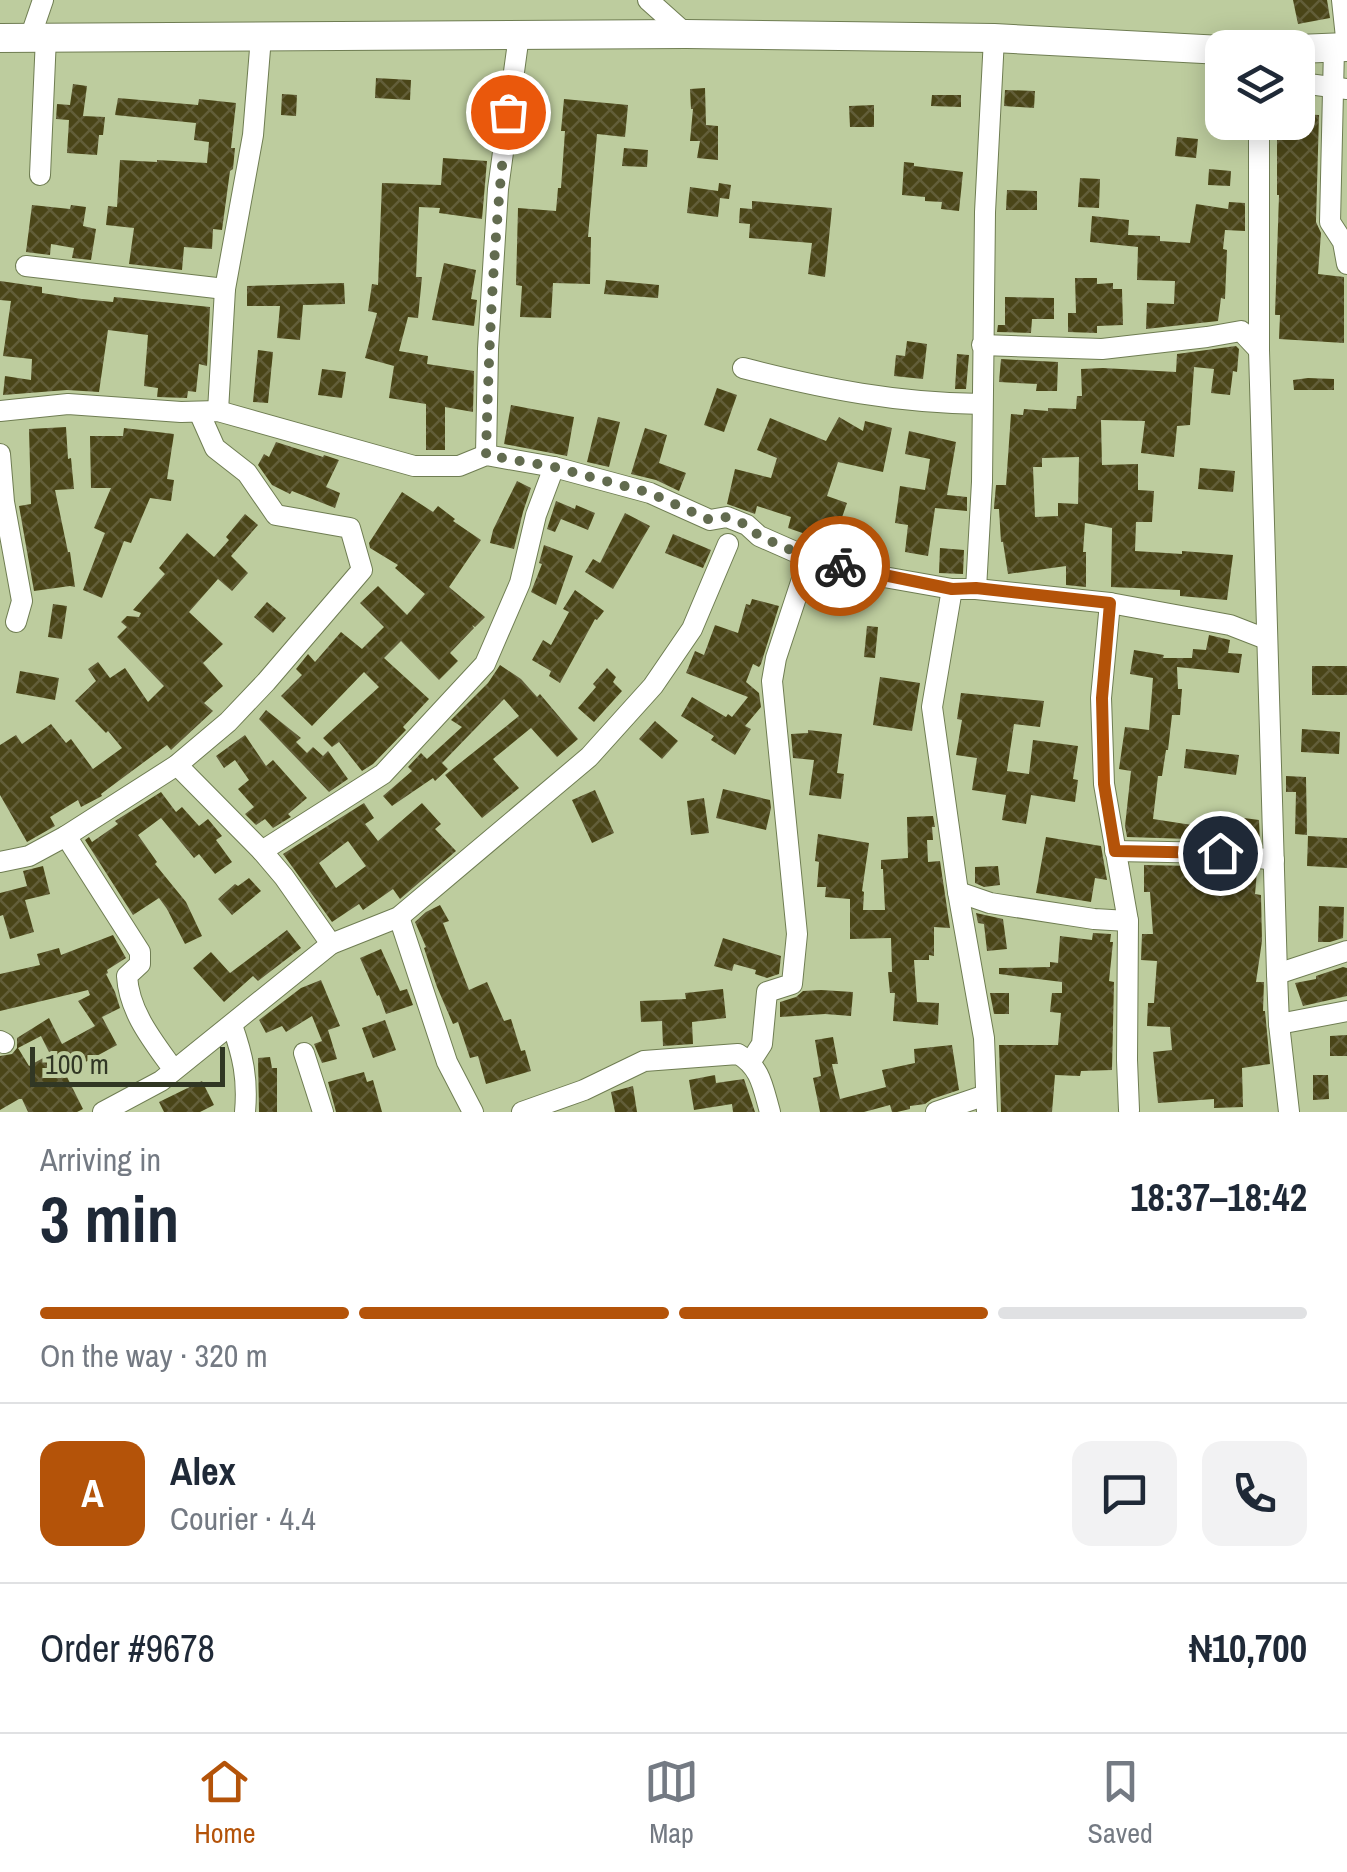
<!DOCTYPE html>
<meta charset="utf-8">
<style>
:root{--surface:#fff;--page:#f2f2f3;--text:#1f2937;--muted:#747a83;--line:#e0e1e3;--accent:#b45309}
body{margin:0;font-family:"Archivo Narrow",sans-serif;background:var(--page);color:var(--text);height:100vh;display:flex;flex-direction:column;font-size:38px;white-space:nowrap}
*{box-sizing:border-box;margin:0}
p{font-size:32px;color:var(--muted)}
.icon{flex:none;width:55px;height:55px;fill:none;stroke:currentColor;stroke-width:2;stroke-linecap:round;stroke-linejoin:round}
.map{position:relative;height:1112px;overflow:hidden}
.side{display:flex;flex-direction:column;background:var(--surface);flex:1}
.side>*{flex:none}
.buttons{position:absolute;left:1205px;top:30px;display:grid;gap:20px}
.buttons a{display:grid;place-items:center;width:110px;height:110px;border-radius:20px;background:var(--surface);box-shadow:0 5px 25px #0003;font-size:50px}
.scale{position:absolute;left:30px;bottom:25px;width:195px;box-sizing:border-box;padding-left:10px;border:5px solid #313724;border-top:0;font-size:28px;line-height:35px;white-space:nowrap;color:#313724;-webkit-text-stroke:8px #bdcc9e;paint-order:stroke}
.pin{position:absolute;display:grid;place-items:center;width:85px;height:85px;color:#fff;margin:-42px;border:5px solid #fff;border-radius:50%;box-shadow:0 2px 10px #0007}
.courier{position:absolute;display:grid;place-items:center;width:100px;height:100px;margin:-50px;border:8px solid #b45309;border-radius:50%;background:#fff;color:#222;box-shadow:0 2px 12px #0007}
.headline em{font-style:normal;font-weight:700}
.headline div{display:flex;flex-direction:column-reverse}
.headline{display:flex;align-items:center;justify-content:space-between;height:170px;padding:0 40px}
h1{font-size:65px;font-weight:700;line-height:75px}
.bar{display:grid;grid-template-columns:repeat(4,1fr);gap:15px 10px;align-content:center;height:120px;padding:0 40px}
.bar i{height:12px;border-radius:8px;background:var(--line)}
.bar .on{background:var(--accent)}
.bar p{grid-column:span 4}
.line{display:flex;align-items:center;gap:25px;padding:0 40px;border-top:2px solid var(--line)}
.line div{flex:1}
.round{display:grid;place-items:center;flex:none;width:105px;height:105px;border-radius:20px;background:var(--page)}
.dock{display:flex;justify-content:space-around;align-items:center;height:140px;border-top:2px solid var(--line);background:var(--surface);font-size:28px;color:var(--muted)}
.dock a{display:grid;justify-items:center;gap:5px}
.dock .on{color:var(--accent)}
.map>svg:first-child{display:block}
.building{fill:url(#building-cross-hatch);fill-rule:evenodd}
.lines{fill:none;stroke-linecap:round;stroke-linejoin:round}
.minor-casing{stroke:#6f7d52;stroke-width:22}
.highway-casing{stroke:#6f7d52;stroke-width:30}
.minor{stroke:#fff;stroke-width:20}
.highway{stroke:#fff;stroke-width:28}
.done{stroke:#626b4f;stroke-width:10;stroke-dasharray:0 18}
.route{stroke:#b45309;stroke-width:12}
</style>
<div class="map">
<svg width="1347" height="1112" viewBox="0 0 1347 1112">
<defs>
<pattern id="building-cross-hatch" width="8" height="8" patternUnits="userSpaceOnUse" patternTransform="scale(2.5)"><rect width="8" height="8" fill="#4a4518"/><path d="M0 0l8 8M0 8l8-8" fill="none" stroke="#625e39"/></pattern>
</defs>
<rect width="100%" height="100%" fill="#bdcc9e"/>
<g class="building">
<polygon points="1293,0 1327,0 1330,18 1298,24"/>
<polygon points="376,78 411,80 410,100 375,98"/>
<polygon points="73,84 87,86 83,116 105,117 103,135 99,135 97,155 67,153 69,120 56,119 57,104 70,105"/>
<polygon points="705,88 706,125 718,126 718,160 697,158 700,141 690,141 693,109 691,109 690,89"/>
<polygon points="1005,90 1035,91 1034,108 1004,106"/>
<polygon points="476,91 494,93 492,116 474,114"/>
<polygon points="282,94 297,95 296,116 281,115"/>
<polygon points="932,95 961,95 961,107 931,106"/>
<polygon points="118,98 198,105 199,99 236,103 231,148 235,148 233,169 230,171 222,230 213,229 212,249 184,247 182,270 129,264 134,228 106,225 108,206 117,207 120,160 157,162 157,160 207,163 209,142 194,140 196,123 115,115"/>
<polygon points="564,99 628,105 625,137 597,134 588,237 591,237 590,284 553,283 551,318 520,317 522,286 516,285 518,208 556,211 558,188 561,188 565,131 561,131"/>
<polygon points="874,105 874,127 850,127 849,106"/>
<polygon points="1298,114 1319,115 1316,222 1321,233 1318,274 1344,277 1344,343 1279,339 1280,315 1275,315 1279,195 1277,195 1277,122 1298,122"/>
<polygon points="1177,137 1198,139 1196,158 1175,156"/>
<polygon points="624,148 648,150 647,167 622,166"/>
<polygon points="443,158 487,161 482,219 439,213 440,208 419,207 416,277 422,277 418,318 408,317 399,351 428,356 427,364 474,371 473,412 445,407 445,450 426,450 426,404 389,398 394,366 365,358 377,313 368,311 372,284 378,285 382,183 441,185"/>
<polygon points="904,162 914,163 914,166 963,172 959,211 941,209 942,202 925,201 925,197 902,195"/>
<polygon points="1209,169 1231,171 1230,186 1208,185"/>
<polygon points="1080,178 1100,179 1099,208 1078,207"/>
<polygon points="719,183 731,185 729,199 720,198 718,217 687,213 690,187 718,191"/>
<polygon points="1007,190 1037,191 1037,210 1006,210"/>
<polygon points="752,201 832,208 825,277 808,274 812,243 749,238 750,224 739,223 740,208 752,209"/>
<polygon points="1229,202 1245,203 1245,231 1225,230 1223,249 1227,250 1225,299 1221,298 1218,321 1146,329 1147,303 1174,304 1175,281 1137,280 1138,247 1090,242 1092,216 1129,220 1128,235 1160,236 1160,241 1190,243 1196,204 1228,209"/>
<polygon points="32,205 70,209 71,205 86,207 83,226 96,229 91,260 72,258 74,248 51,244 50,255 26,252"/>
<polygon points="444,263 476,270 471,299 477,300 474,326 432,320"/>
<polygon points="1075,278 1097,278 1097,284 1113,283 1113,289 1122,289 1123,325 1097,326 1097,333 1068,332 1068,313 1076,313"/>
<polygon points="606,280 659,285 658,298 604,294"/>
<polygon points="0,281 42,287 42,293 82,299 113,302 114,297 210,307 207,366 199,364 196,392 188,391 187,398 157,397 158,388 144,386 148,335 108,330 99,392 67,390 3,395 5,376 31,380 32,359 3,356 11,301 0,300"/>
<polygon points="344,283 345,304 303,305 300,340 277,338 280,306 247,306 247,286"/>
<polygon points="1005,297 1054,298 1054,319 1032,319 1031,333 997,332 998,325 1005,325"/>
<polygon points="907,341 927,344 923,379 894,376 896,355 905,356"/>
<path d="M1236,346L1239,349L1237,372L1233,371L1230,395L1211,393L1214,369L1194,367L1190,425L1177,426L1174,457L1141,453L1145,421L1101,420L1102,465L1138,464V490L1154,491L1152,522H1136L1135,551L1182,554V551L1233,555L1227,600L1180,596V590L1111,587L1112,528L1085,523L1083,552H1086V587L1066,585V566L1008,574L1003,542H1001L999,509H994V507L996,485H1006L1011,414L1023,415L1024,409L1048,411V408L1076,409L1077,396H1082L1081,369L1103,368L1176,372L1177,354ZM1079,457L1078,504L1058,503V516L1035,517L1033,467H1042V458Z"/>
<polygon points="258,350 273,352 268,403 253,402"/>
<polygon points="957,354 969,355 966,389 955,389"/>
<polygon points="1001,359 1058,362 1057,391 1036,391 1037,384 999,382"/>
<polygon points="322,369 346,372 342,398 318,395"/>
<polygon points="1308,378 1334,379 1334,390 1294,390 1293,380"/>
<polygon points="717,388 737,395 724,432 704,425"/>
<polygon points="511,405 574,417 567,456 504,444"/>
<polygon points="598,417 620,422 609,467 587,462"/>
<polygon points="839,417 863,431 865,421 892,428 883,472 838,462 827,496 847,503 831,549 815,545 817,538 788,528 791,517 757,506 755,514 727,504 735,469 771,478 777,458 757,450 770,418 826,441"/>
<polygon points="66,427 68,459 71,458 74,489 55,490 68,552 70,552 75,587 70,586 34,591 19,506 31,504 29,429"/>
<polygon points="124,428 174,434 167,479 174,480 171,501 150,498 131,543 124,541 102,598 83,590 105,533 94,528 111,488 91,488 90,436 123,436"/>
<polygon points="645,428 667,435 659,463 686,473 679,491 656,480 631,474"/>
<polygon points="909,431 956,442 947,495 967,497 967,511 935,508 928,556 905,552 908,525 895,523 900,486 925,490 930,459 905,454"/>
<polygon points="276,442 323,457 324,455 339,460 326,487 340,493 335,508 292,491 290,494 272,485 258,465 264,454 269,457"/>
<polygon points="1200,468 1235,471 1233,492 1198,489"/>
<polygon points="517,481 531,488 523,512 514,549 490,543 493,530"/>
<polygon points="402,492 433,512 438,506 455,519 453,521 481,540 449,587 485,617 475,627 472,625 474,628 450,653 458,661 439,680 401,641 384,658 429,699 403,727 406,730 373,764 362,771 339,742 332,747 323,738 379,687 364,672 312,726 281,696 302,675 296,669 308,654 315,662 341,632 362,649 384,627 360,603 378,586 407,615 425,594 395,568 398,565 370,548 369,543"/>
<polygon points="556,501 575,509 576,505 595,513 588,530 561,519 555,532 547,529"/>
<polygon points="625,513 650,526 613,589 585,572 593,559 600,563"/>
<polygon points="245,514 258,525 231,556 248,573 232,591 218,579 189,612 223,644 203,663 223,686 204,703 213,711 171,750 167,745 101,794 102,796 81,807 78,800 50,817 55,826 27,842 0,795 0,745 16,735 22,744 51,724 66,743 71,739 93,769 122,748 108,731 106,733 75,701 96,681 88,669 98,662 110,678 125,668 148,702 164,686 117,637 127,627 121,622 127,616 139,617 141,613 133,610 165,574 159,568 187,533 214,557 229,540 226,537"/>
<polygon points="673,534 711,550 703,568 665,553"/>
<polygon points="544,545 573,556 556,605 531,592 542,564 539,563"/>
<polygon points="940,548 964,550 963,574 939,573"/>
<polygon points="575,590 604,611 597,620 595,619 560,683 549,676 551,671 532,660 543,640 551,645 569,612 563,609"/>
<polygon points="752,599 779,606 761,664 759,667 753,664 746,682 759,693 761,707 745,726 751,729 735,755 711,740 714,736 681,716 692,697 726,717 728,714 732,717 748,697 686,673 695,651 704,655 715,625 738,633 746,604 750,605"/>
<polygon points="267,602 286,618 273,633 254,617"/>
<polygon points="53,604 67,606 62,639 48,637"/>
<polygon points="867,626 878,627 875,658 864,657"/>
<polygon points="1209,635 1230,640 1228,653 1242,654 1239,673 1177,667 1178,689 1182,689 1180,715 1172,715 1168,750 1166,750 1162,776 1158,776 1153,819 1192,825 1190,839 1127,837 1125,826 1131,771 1119,769 1125,727 1149,730 1153,678 1130,674 1134,650 1164,655 1163,658 1192,658 1193,649 1206,650"/>
<polygon points="500,665 521,679 537,697 540,694 578,739 557,757 531,728 493,759 519,788 482,818 445,775 519,716 504,699 442,763 448,769 435,781 433,778 392,806 383,796 412,771 408,767 421,753 427,759 462,727 451,720 488,683"/>
<rect x="1312" y="666" width="35" height="29"/>
<polygon points="607,668 616,677 613,682 622,691 594,722 578,708 596,687 593,684"/>
<polygon points="20,671 59,678 55,700 16,693"/>
<polygon points="880,677 920,683 912,731 873,725"/>
<polygon points="961,693 1044,701 1040,727 1014,724 1007,771 1029,774 1033,740 1078,746 1073,779 1078,780 1075,802 1031,795 1026,824 1002,820 1006,795 972,790 977,758 956,755 962,720 957,719"/>
<polygon points="266,710 301,738 296,742 307,753 313,747 323,756 328,751 348,779 329,792 259,719"/>
<polygon points="655,721 678,741 662,759 639,739"/>
<polygon points="1302,729 1340,732 1339,754 1301,752"/>
<polygon points="808,730 842,734 837,773 844,774 841,799 809,795 814,760 793,758 791,734 808,733"/>
<polygon points="245,735 266,766 273,760 307,798 288,814 291,817 273,828 265,819 256,825 245,814 254,807 238,789 249,780 235,760 224,768 216,756"/>
<polygon points="1186,749 1239,755 1236,775 1184,768"/>
<polygon points="1286,776 1306,777 1307,835 1295,834 1296,792 1286,792"/>
<polygon points="723,789 770,800 771,808 766,830 716,818"/>
<polygon points="595,790 614,833 592,843 572,800"/>
<polygon points="161,792 176,812 182,807 199,826 208,819 222,836 216,840 232,862 215,874 199,854 194,858 161,818 138,835 157,862 155,864 186,902 202,936 185,944 167,909 159,898 133,915 85,840 89,837 92,842 118,824 115,821"/>
<polygon points="704,798 709,833 691,835 687,801"/>
<path d="M364,803L374,818L365,824L378,841L422,803L441,824L435,829L456,851L400,899L393,889L363,910L359,904L332,922L283,854ZM348,841L366,866L336,888L319,863Z"/>
<polygon points="1214,814 1259,820 1260,844 1252,843 1252,841 1211,835"/>
<polygon points="933,816 935,827 932,827 933,840 927,840 928,862 940,861 950,928 934,927 934,956 929,955 929,960 914,960 917,1002 939,1003 938,1025 893,1021 895,993 890,993 888,972 892,972 891,938 850,939 850,899 825,897 826,887 817,887 819,862 815,861 818,834 869,843 862,891 864,892 863,910 885,910 883,869 881,869 881,860 908,858 907,817"/>
<polygon points="1308,836 1347,838 1347,868 1307,866"/>
<polygon points="1046,837 1101,846 1107,880 1095,878 1091,902 1036,893"/>
<polygon points="1144,865 1194,866 1194,872 1242,878 1242,870 1257,872 1255,894 1261,895 1262,941 1256,982 1264,982 1263,1011 1265,1011 1270,1064 1242,1068 1243,1107 1214,1108 1214,1099 1158,1103 1153,1052 1172,1050 1170,1027 1147,1026 1148,1003 1154,1003 1157,961 1141,960 1142,934 1153,934 1150,892 1144,892"/>
<polygon points="43,866 50,894 25,900 34,932 10,939 3,915 0,916 0,893 27,886 23,871"/>
<polygon points="998,866 1000,885 984,887 975,883 975,867"/>
<polygon points="249,878 261,891 232,915 218,899 235,884 238,886"/>
<polygon points="440,905 449,921 443,923 469,990 487,982 504,1021 511,1019 521,1051 525,1050 531,1071 486,1084 478,1056 470,1058 458,1022 453,1024 437,987 424,948 426,947 415,922 426,912"/>
<polygon points="1319,906 1344,907 1343,938 1330,942 1318,942"/>
<polygon points="976,913 1003,919 1007,949 987,951 984,924 978,923"/>
<polygon points="287,930 301,948 258,981 253,976 224,1002 193,968 211,952 230,973"/>
<polygon points="1093,933 1111,934 1110,942 1113,942 1109,981 1114,982 1112,1070 1081,1071 1080,1076 1055,1075 1052,1112 1001,1112 999,1045 1058,1045 1061,1013 1050,1012 1052,993 1062,993 1062,982 999,974 999,968 1050,967 1050,962 1058,963 1060,936 1092,940"/>
<path d="M113,935L126,958L107,970L108,973L106,974L115,992L120,1008L102,1017L117,1045L65,1073L83,1109L77,1112H28L22,1099H19L0,1110V1056L12,1054L17,1048V1038L49,1018L62,1044L95,1026L78,1001L90,995L88,990L0,1011V974L40,965L37,954L59,948L61,955ZM41,1036L50,1054L29,1066L18,1048Z"/>
<polygon points="723,938 781,956 779,974 767,978 755,974 756,970 734,964 732,971 714,966"/>
<polygon points="381,949 400,991 407,989 413,1005 386,1014 379,995 377,996 360,958"/>
<polygon points="1343,967 1347,968 1347,996 1303,1006 1295,983 1316,979 1316,976"/>
<polygon points="321,980 340,1026 328,1030 337,1059 322,1063 314,1044 322,1041 312,1016 286,1032 282,1026 266,1033 259,1020 301,988"/>
<polygon points="723,989 726,1018 692,1022 693,1044 663,1046 662,1021 641,1022 640,1001 686,999 685,993"/>
<polygon points="821,990 853,992 851,1016 825,1014 780,1017 780,1002 796,997 803,991"/>
<polygon points="990,993 1009,993 1009,1014 994,1014"/>
<polygon points="385,1020 396,1050 373,1058 362,1028"/>
<polygon points="1347,1035 1347,1056 1330,1056 1330,1036"/>
<polygon points="833,1037 838,1064 832,1064 840,1099 886,1087 882,1070 915,1063 914,1049 952,1045 959,1090 932,1099 925,1104 910,1106 910,1109 897,1112 892,1112 890,1105 864,1112 820,1112 813,1078 821,1076 815,1040"/>
<polygon points="270,1057 272,1068 277,1068 277,1112 259,1112 258,1058"/>
<polygon points="364,1072 367,1082 373,1080 382,1112 336,1112 328,1082"/>
<polygon points="715,1075 716,1083 744,1079 755,1112 733,1112 732,1104 694,1110 689,1080"/>
<polygon points="1313,1075 1328,1075 1329,1099 1313,1100"/>
<polygon points="202,1081 214,1105 200,1112 164,1112 159,1102"/>
<polygon points="633,1086 637,1112 615,1112 611,1092"/>
</g>
<g class="lines">
<g class="minor-casing">
<g id="minor">
<polyline points="648,0 686,34"/>
<polyline points="1342,0 1347,47"/>
<polyline points="30,38 43,0"/>
<polyline points="1334,48 1330,222 1343,242 1347,264"/>
<polyline points="1301,83 1347,89"/>
<polyline points="1259,122 1259,350 1277,974 1279,1024 1289,1112"/>
<polyline points="40,175 46,37"/>
<polyline points="26,266 225,289"/>
<polyline points="982,345 1102,349 1207,337 1241,331 1259,350"/>
<path d="M743,368C825,389 896,403 982,404"/>
<polyline points="0,411 68,404 181,412 218,411 414,466 459,466 486,455 554,467 650,493 710,520 727,517 747,525 759,536 809,558 884,577 952,589 976,589 1110,603 1230,625 1266,639"/>
<polyline points="218,411 225,289 253,135 261,37"/>
<polyline points="0,454 4,502 22,601 16,622"/>
<polyline points="486,455 488,349 498,189 519,35"/>
<polyline points="952,589 932,707 958,892 984,1038 987,1112"/>
<polyline points="976,589 982,482 985,212 994,38"/>
<polyline points="1110,603 1101,698 1104,784 1128,921 1127,1060 1129,1110"/>
<polyline points="177,765 262,851 284,877 331,944"/>
<path d="M66,836L140,952V964L127,976C129,1012 153,1041 173,1069"/>
<polyline points="262,851 383,774 485,664 520,583 536,515 554,467"/>
<polyline points="1115,851 1220,853 1274,860"/>
<polyline points="0,862 29,856 66,836 177,765 228,722 266,682 362,570 350,528 276,515 247,473 215,448 199,412"/>
<polyline points="958,892 990,903 1094,919 1128,921"/>
<polyline points="399,917 447,1062 473,1112"/>
<polyline points="1277,974 1347,951"/>
<polyline points="1279,1024 1347,1011"/>
<path d="M232,1025C243,1056 248,1079 245,1112"/>
<polyline points="0,1041 4,1043"/>
<polyline points="304,1053 323,1112"/>
<polyline points="751,1061 762,1044 767,992 792,984 797,934 772,681 776,658 809,558"/>
<polyline points="103,1112 161,1081 331,944 399,917 589,757 653,686 692,629 728,544"/>
<path d="M522,1112L584,1090L644,1061L738,1054C761,1067 763,1088 770,1112"/>
<polyline points="936,1112 986,1095"/>
</g>
</g>
<g class="highway-casing">
<g id="highway">
<polyline points="0,38 686,34 994,38 1222,50"/>
<polyline points="1298,49 1347,47"/>
</g>
</g>
<use href="#minor" class="minor"/>
<use href="#highway" class="highway"/>
</g>
<g class="lines">
<path class="done" d="M508,112C494,226 489,340 486,455L554,467L650,493L710,520L727,517L747,525L759,536L809,558L840,566"/>
<polyline class="route" points="840,566 952,589 976,588 1110,603 1102,698 1104,784 1115,851 1220,853"/>
</g>
</svg>
<div class="buttons">
<a><svg class="icon" aria-label="layers" viewBox="0 0 24 24"><path d="M12 4l9 5-9 5-9-5zM3 14l9 5 9-5"/></svg></a>
</div>
<div class="scale">100 m</div>
<div class="pin" style="left:508px;top:112px;background:#ea580c"><svg class="icon" aria-label="bag" viewBox="0 0 24 24"><path d="M5 8h14l-1 12H6zM9 8a3 3 0 0 1 6 0"/></svg></div>
<div class="pin" style="left:1220px;top:853px;background:#1f2937"><svg class="icon" aria-label="home" viewBox="0 0 24 24"><path d="M3 11l9-7 9 7M6 9v11h12V9"/></svg></div>
<div class="courier" style="left:840px;top:566px"><svg class="icon" aria-label="bike" viewBox="0 0 24 24"><circle cx="6" cy="16" r="4"/><circle cx="18" cy="16" r="4"/><path d="M6 16l4-8h5l3 8M10 8l3 8H6M13 5h3"/></svg></div>
</div>
<section class="side">
<div class="headline"><div><h1>3 min</h1><p>Arriving in</p></div><em>18:37–18:42</em></div>
<div class="bar"><i class="on"></i><i class="on"></i><i class="on"></i><i></i><p>On the way · 320 m</p></div>
<div class="line" style="height:180px"><b class="round" style="background:var(--accent);color:#fff">A</b><div><b>Alex</b><p>Courier · 4.4</p></div><a class="round"><svg class="icon" aria-label="chat" viewBox="0 0 24 24"><path d="M4 5h16v11H9l-5 4z"/></svg></a><a class="round"><svg class="icon" aria-label="phone" viewBox="0 0 24 24"><path d="M5 4h4l2 5-3 2q2 4 5 5l2-3 5 2v4C11 20 4 13 5 4z"/></svg></a></div>
<div class="line" style="height:130px"><div>Order #9678</div><b>₦10,700</b></div>
</section>
<nav class="dock">
<a class="on"><svg class="icon" aria-label="home" viewBox="0 0 24 24"><path d="M3 11l9-7 9 7M6 9v11h12V9"/></svg>Home</a>
<a><svg class="icon" aria-label="map" viewBox="0 0 24 24"><path d="M3 6l6-2 6 2 6-2v14l-6 2-6-2-6 2zM9 4v14M15 6v14"/></svg>Map</a>
<a><svg class="icon" aria-label="saved" viewBox="0 0 24 24"><path d="M7 4h10v16l-5-4-5 4z"/></svg>Saved</a>
</nav>
